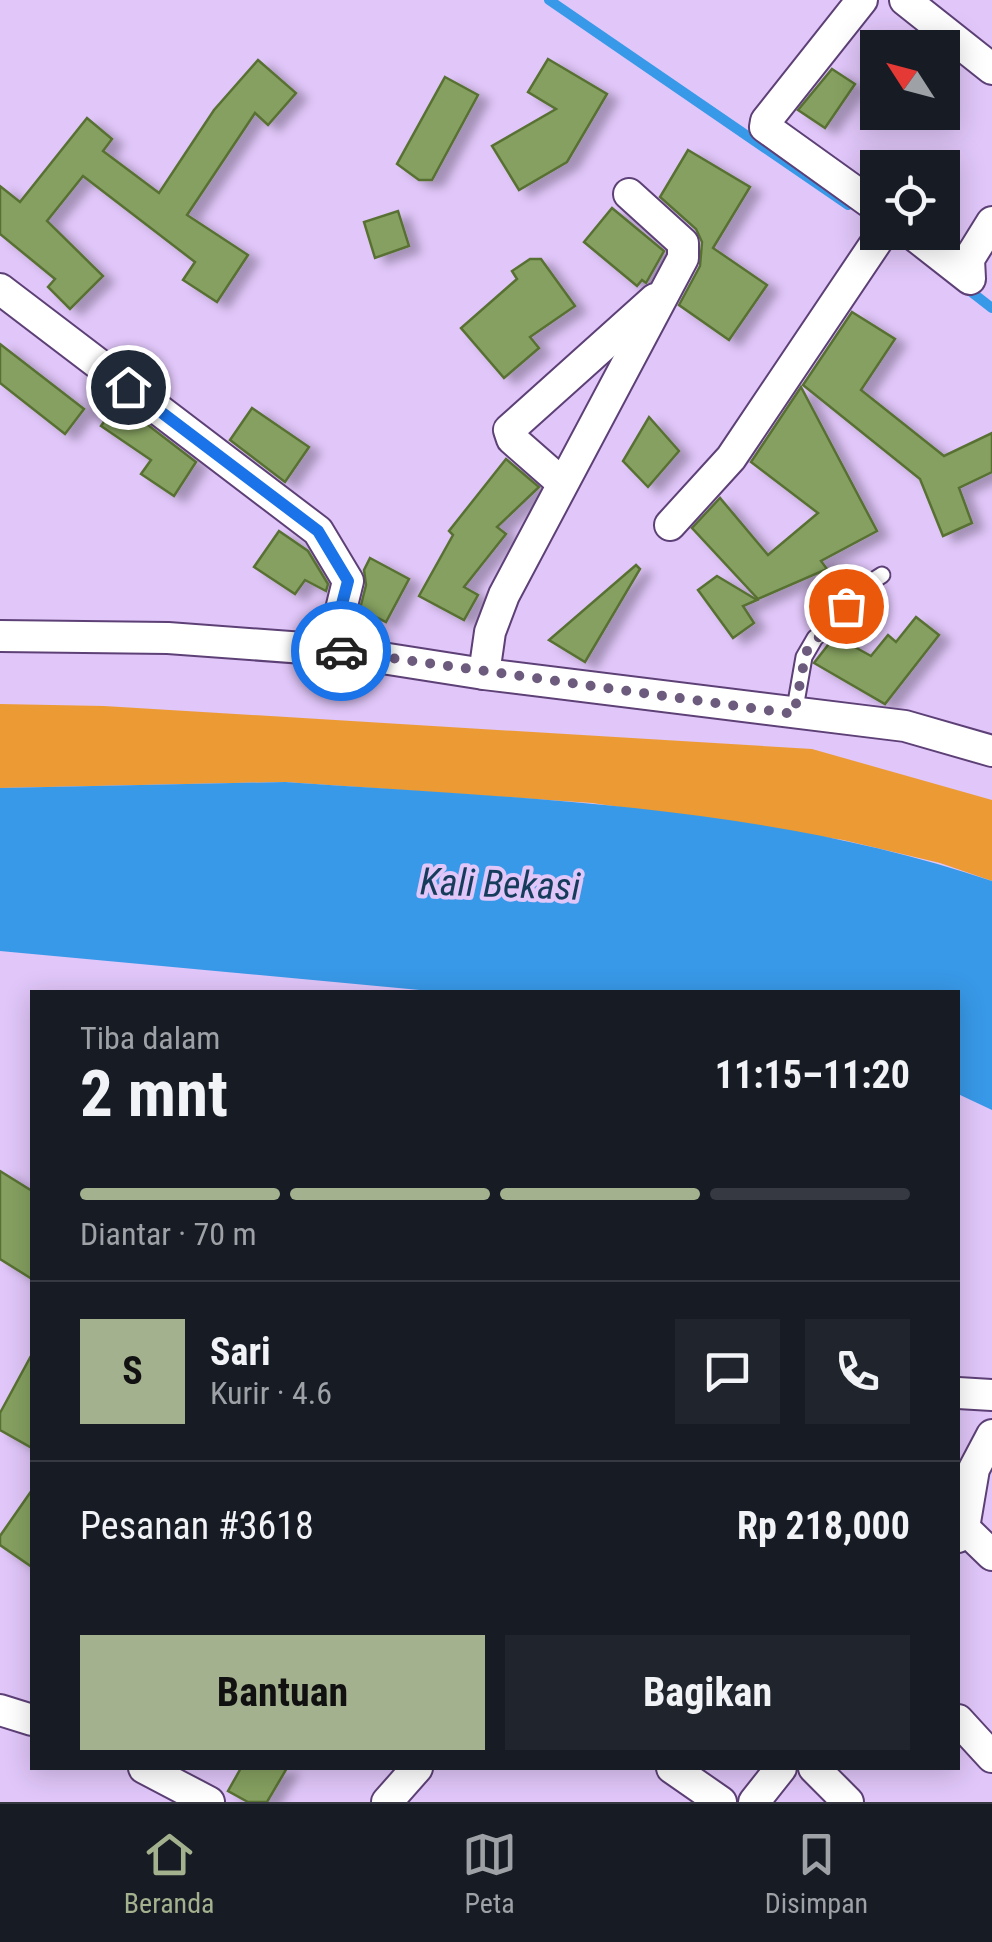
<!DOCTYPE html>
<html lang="id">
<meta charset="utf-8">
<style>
:root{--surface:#171b24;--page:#20242c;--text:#f1f3f6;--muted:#9ea1a6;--line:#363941;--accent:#a3b18e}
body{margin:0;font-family:"Roboto Condensed",sans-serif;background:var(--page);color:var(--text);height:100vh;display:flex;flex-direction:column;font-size:38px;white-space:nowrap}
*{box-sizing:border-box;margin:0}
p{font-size:32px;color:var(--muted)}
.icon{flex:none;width:55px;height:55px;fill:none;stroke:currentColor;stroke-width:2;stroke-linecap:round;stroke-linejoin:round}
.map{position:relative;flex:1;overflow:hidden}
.panel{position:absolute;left:30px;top:990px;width:930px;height:780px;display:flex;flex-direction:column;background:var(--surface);border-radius:0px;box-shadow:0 5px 25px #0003}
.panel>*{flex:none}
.needle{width:65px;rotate:306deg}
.buttons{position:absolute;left:860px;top:30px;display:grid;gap:20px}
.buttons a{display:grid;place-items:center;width:100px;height:100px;border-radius:0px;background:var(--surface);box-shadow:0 5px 25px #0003;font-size:50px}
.pin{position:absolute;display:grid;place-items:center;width:85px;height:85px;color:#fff;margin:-42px;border:5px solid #fff;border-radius:50%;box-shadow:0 2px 10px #0007}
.courier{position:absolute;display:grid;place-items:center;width:100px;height:100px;margin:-50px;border:8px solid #1a73e8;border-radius:50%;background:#fff;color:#222;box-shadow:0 2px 12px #0007}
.summary em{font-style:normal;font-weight:700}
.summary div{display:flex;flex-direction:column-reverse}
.summary{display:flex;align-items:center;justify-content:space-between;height:170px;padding:0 50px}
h1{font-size:65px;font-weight:700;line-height:75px}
.bar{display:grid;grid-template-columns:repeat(4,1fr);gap:15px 10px;align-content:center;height:120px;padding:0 50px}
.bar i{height:12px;border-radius:8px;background:var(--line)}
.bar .on{background:var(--accent)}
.bar p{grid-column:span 4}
.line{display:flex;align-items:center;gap:25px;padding:0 50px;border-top:2px solid var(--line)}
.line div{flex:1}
.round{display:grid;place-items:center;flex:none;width:105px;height:105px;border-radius:0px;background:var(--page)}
.action{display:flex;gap:20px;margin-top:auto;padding:20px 50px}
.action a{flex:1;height:115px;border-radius:0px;background:var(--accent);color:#111;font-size:40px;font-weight:700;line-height:115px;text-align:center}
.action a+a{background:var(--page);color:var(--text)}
.dock{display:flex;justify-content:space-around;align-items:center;height:140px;border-top:2px solid var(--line);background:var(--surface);font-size:28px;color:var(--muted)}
.dock a{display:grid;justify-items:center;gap:5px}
.dock .on{color:var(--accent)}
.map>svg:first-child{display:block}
.green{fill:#ec9b34}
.water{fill:#3899e8}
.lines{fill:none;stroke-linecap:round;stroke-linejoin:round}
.stream{stroke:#3899e8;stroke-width:10}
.building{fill:#85a060;stroke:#587133;stroke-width:2.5;filter:url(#shadow)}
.lane-casing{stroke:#5d4076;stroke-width:19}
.street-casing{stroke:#5d4076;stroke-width:34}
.lane{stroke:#fff;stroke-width:15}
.street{stroke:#fff;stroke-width:30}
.done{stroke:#6d5b7e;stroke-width:10;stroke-dasharray:0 18}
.route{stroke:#1a73e8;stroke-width:12}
.labels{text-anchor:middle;stroke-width:8;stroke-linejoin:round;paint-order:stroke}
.water-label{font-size:38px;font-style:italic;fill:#163c5c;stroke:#e0c6f9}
</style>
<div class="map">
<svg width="992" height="1802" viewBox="0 0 992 1802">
<defs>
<filter id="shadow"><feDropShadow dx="11" dy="6" stdDeviation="5" flood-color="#0004"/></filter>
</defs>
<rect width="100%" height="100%" fill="#e0c6f9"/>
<polygon class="green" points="0,704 104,706 812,749 992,800 992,881 940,863 843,840 592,803 285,782 0,788"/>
<path class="water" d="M285,782C519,798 769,805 992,881V1110L958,1094V992H441L0,951V788Z"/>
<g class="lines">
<g class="stream">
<polyline points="549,0 848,205"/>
<polyline points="965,287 992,308"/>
</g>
</g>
<g class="building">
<polygon points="548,59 607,94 567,162 519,190 492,146 556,109 528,92"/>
<polygon points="258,60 296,93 268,125 255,113 187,215 248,255 217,302 183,280 195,262 83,176 47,221 103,276 70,309 48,287 55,279 0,234 0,186 20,202 87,118 112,139 103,151 159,193 214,110"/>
<polygon points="832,69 855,84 825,128 798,110"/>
<polygon points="445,77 478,95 432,180 419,180 397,164"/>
<polygon points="688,150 750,187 713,248 767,285 729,340 679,305 700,266 702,242 696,229 660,197"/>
<polygon points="612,208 664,251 646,283 642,280 637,286 584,242"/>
<polygon points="398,211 409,246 375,258 364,222"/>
<polygon points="530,259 541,259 575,306 530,337 539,348 504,378 461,328 517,279 512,271"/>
<polygon points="852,312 895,339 861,390 944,456 992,433 992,472 959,488 972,523 943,536 920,479 803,385"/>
<polygon points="0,344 84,409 65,434 0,383"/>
<polygon points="801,387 877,531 821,561 827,569 758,599 692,528 720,498 768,555 818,513 751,462"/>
<polygon points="118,402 196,462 174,496 141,474 151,460 101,426"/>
<polygon points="252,408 309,447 285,482 230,440"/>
<polygon points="649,417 679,451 648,487 623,461"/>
<polygon points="506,459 539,487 497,527 506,534 464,587 478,595 464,620 419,596 453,535 449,531"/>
<polygon points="279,531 308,551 328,584 326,591 305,580 295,594 254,567"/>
<polygon points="370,558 409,579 386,622 360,609 366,585 364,570"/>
<polygon points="636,565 640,569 585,662 549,640"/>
<polygon points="717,576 757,600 743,606 754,623 733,638 698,590"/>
<polygon points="916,617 939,635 885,704 814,663 835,636 871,656 888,635 896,642"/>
<polygon points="0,1171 32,1191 32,1279 0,1259"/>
<polygon points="32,1354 32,1448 0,1430 0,1413"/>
<polygon points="32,1490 32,1567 0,1545 0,1536"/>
<polygon points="241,1768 287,1768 267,1802 248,1802 228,1791"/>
</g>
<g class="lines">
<g class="lane-casing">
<polyline id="lane" points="794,714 804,657 815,638 840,617 857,591 882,575"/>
</g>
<g class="street-casing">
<g id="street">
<polyline points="862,0 766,121 765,127 878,208"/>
<polyline points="905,0 992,69"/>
<polyline points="910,232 970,279 969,259 992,222"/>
<polyline points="0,289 318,531 348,581 331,650"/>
<polyline points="561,482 512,439 509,430 655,299"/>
<polyline points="670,525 731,458 883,232"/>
<polyline points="0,636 168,638 331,650 484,674 905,726 992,751"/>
<polyline points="484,674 490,632 504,595 683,258 683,243 629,194"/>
<polyline points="958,1393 992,1395"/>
<polyline points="964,1528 992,1555"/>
<polyline points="958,1537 964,1528 974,1469 992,1435"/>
<polyline points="0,1710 32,1720"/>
<polyline points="958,1720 992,1757"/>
<polyline points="144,1768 209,1802"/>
<polyline points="672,1768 721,1802"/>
<polyline points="814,1768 848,1802"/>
<polyline points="387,1802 417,1768"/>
<polyline points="754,1802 781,1768"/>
</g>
</g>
<use href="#lane" class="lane"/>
<use href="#street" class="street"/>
</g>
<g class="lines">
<polyline class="done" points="341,651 794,714 806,652 846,606"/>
<polyline class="route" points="128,387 318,531 348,581 330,650 341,651"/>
</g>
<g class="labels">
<g class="water-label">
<text transform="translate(500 884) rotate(2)" y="13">Kali Bekasi</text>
</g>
</g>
</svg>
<div class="buttons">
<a><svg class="needle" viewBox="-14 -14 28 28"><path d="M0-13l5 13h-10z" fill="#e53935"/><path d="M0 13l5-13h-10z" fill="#9ea1a6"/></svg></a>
<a><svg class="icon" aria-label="locate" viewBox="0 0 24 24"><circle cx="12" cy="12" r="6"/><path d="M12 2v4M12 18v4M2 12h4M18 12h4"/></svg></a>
</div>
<div class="pin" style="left:846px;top:606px;background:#ea580c"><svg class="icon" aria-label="bag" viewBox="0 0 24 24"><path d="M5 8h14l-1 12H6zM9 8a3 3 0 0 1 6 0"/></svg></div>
<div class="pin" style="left:128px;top:387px;background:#1f2937"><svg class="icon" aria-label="home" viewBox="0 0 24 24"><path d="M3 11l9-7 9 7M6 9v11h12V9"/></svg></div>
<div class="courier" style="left:341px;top:651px"><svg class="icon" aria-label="car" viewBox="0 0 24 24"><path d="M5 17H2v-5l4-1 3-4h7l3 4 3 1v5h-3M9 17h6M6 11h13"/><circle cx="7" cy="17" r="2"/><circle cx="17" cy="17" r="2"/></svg></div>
<section class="panel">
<div class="summary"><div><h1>2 mnt</h1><p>Tiba dalam</p></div><em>11:15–11:20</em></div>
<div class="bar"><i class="on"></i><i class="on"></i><i class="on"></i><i></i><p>Diantar · 70 m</p></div>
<div class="line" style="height:180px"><b class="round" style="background:var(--accent);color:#111">S</b><div><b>Sari</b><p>Kurir · 4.6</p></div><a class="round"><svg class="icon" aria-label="chat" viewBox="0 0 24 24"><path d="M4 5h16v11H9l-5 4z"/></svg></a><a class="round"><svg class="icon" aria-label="phone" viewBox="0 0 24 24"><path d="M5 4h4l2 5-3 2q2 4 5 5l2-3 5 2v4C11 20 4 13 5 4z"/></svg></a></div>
<div class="line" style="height:130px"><div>Pesanan #3618</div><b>Rp 218,000</b></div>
<div class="action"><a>Bantuan</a><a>Bagikan</a></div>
</section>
</div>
<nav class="dock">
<a class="on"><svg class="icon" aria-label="home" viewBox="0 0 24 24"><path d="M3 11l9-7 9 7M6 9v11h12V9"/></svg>Beranda</a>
<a><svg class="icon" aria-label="map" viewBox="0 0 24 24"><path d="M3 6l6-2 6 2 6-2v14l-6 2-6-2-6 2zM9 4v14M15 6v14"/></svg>Peta</a>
<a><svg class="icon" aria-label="saved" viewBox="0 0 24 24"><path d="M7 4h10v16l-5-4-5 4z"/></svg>Disimpan</a>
</nav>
